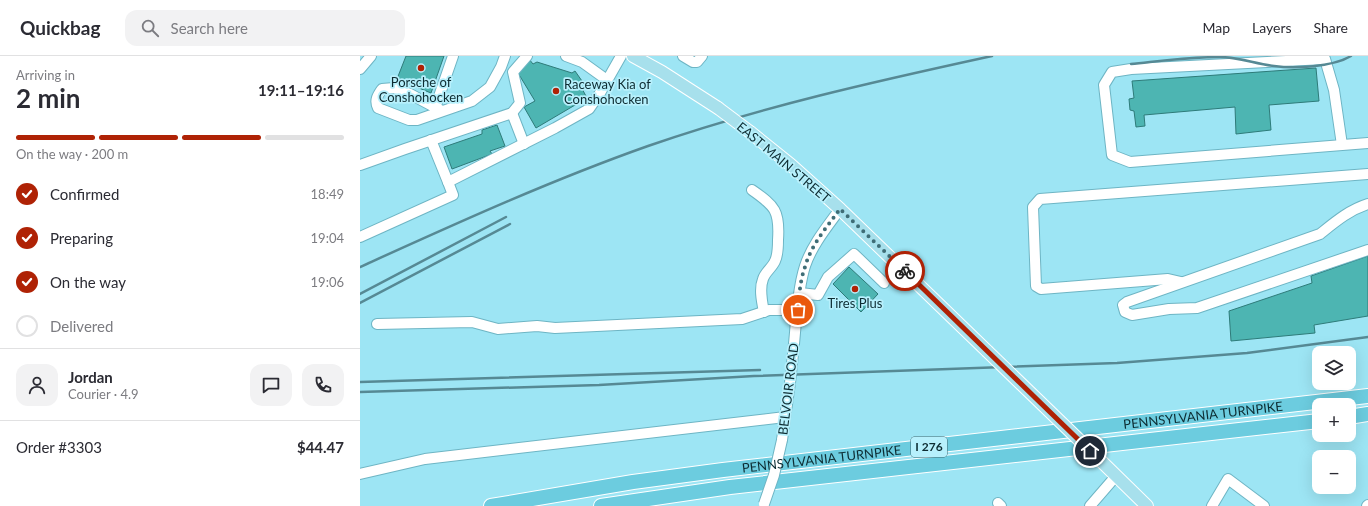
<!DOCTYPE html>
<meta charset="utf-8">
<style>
:root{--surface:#fff;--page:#f2f2f3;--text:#2b2b33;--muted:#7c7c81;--line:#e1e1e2;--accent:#af2205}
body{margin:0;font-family:Lato,sans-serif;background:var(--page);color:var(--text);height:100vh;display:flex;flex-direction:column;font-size:15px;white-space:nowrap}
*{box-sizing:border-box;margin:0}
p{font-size:13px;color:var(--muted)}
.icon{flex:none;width:22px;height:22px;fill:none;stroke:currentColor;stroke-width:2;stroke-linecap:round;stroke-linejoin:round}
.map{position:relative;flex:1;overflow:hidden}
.panel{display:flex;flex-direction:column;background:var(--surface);width:360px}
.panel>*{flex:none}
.buttons{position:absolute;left:952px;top:290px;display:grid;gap:8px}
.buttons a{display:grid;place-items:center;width:44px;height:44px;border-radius:8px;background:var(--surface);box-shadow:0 4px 16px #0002;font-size:20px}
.pin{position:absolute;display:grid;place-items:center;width:34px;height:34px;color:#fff;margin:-17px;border:2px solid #fff;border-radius:50%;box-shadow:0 1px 4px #0007}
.courier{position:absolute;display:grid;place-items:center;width:40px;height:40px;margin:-20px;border:3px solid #af2205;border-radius:50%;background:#fff;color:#222;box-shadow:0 1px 5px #0007}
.headline em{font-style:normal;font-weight:700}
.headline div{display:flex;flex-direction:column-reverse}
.headline{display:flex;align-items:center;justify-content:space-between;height:68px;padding:0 16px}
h1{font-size:26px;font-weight:700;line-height:30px}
.bar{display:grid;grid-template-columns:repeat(4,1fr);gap:6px 4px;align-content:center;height:48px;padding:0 16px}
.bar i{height:5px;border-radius:3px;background:var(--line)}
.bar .on{background:var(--accent)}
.bar p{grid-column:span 4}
.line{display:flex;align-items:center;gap:10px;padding:0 16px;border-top:1px solid var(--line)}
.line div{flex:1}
.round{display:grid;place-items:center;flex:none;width:42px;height:42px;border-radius:12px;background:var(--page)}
ol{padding:0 16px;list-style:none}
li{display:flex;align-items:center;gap:12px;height:44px}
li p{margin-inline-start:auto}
li .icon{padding:4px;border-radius:50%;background:var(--accent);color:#fff;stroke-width:4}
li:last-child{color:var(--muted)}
li i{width:22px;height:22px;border:2px solid var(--line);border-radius:50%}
header{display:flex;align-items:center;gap:24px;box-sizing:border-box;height:56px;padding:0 20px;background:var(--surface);border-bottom:1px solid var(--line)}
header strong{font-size:19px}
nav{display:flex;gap:22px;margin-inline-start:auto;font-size:14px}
.search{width:280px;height:36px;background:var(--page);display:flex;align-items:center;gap:10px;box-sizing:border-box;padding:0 14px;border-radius:12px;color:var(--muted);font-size:15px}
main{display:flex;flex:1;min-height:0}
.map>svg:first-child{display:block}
.building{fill:#4db5b2;stroke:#2e7b79}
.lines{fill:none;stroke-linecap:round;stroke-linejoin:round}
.minor-casing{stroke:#6eb5c4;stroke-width:12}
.major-casing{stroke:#fff;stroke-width:14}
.highway-casing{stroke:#fff;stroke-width:16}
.minor{stroke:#fff;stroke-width:10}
.major{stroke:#a7e0ec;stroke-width:12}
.highway{stroke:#6cccdf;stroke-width:14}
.rail{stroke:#568994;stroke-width:2.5}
.minor-bridge-casing{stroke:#6eb5c4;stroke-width:12;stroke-linecap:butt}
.major-bridge-casing{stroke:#fff;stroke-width:14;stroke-linecap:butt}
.minor-bridge{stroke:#fff;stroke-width:10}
.major-bridge{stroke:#a7e0ec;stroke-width:12}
.done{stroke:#3f6d76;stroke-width:4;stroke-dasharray:0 7.2}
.route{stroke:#af2205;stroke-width:5}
.poi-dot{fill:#af2205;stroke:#b7f0fc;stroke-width:1.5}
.labels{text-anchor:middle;stroke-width:3.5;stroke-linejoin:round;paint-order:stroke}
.shield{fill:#b7f0fc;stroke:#40676f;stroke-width:1}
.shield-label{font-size:12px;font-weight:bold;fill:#0d2c32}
.poi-label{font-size:13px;fill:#0d2c32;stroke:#b7f0fc}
.street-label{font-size:13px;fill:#0d2c32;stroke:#b7f0fc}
</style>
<header>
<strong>Quickbag</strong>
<div class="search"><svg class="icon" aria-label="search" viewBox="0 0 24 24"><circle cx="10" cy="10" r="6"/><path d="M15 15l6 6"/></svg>Search here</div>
<nav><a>Map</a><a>Layers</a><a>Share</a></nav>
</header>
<main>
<section class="panel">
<div class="headline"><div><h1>2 min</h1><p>Arriving in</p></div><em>19:11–19:16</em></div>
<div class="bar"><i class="on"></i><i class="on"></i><i class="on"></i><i></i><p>On the way · 200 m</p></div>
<ol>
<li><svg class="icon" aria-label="check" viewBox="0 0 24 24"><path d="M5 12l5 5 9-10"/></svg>Confirmed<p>18:49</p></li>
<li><svg class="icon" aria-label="check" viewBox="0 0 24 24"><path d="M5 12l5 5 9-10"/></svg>Preparing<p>19:04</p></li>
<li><svg class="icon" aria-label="check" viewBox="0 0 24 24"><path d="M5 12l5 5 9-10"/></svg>On the way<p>19:06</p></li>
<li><i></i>Delivered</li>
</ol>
<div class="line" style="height:72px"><a class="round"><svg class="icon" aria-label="person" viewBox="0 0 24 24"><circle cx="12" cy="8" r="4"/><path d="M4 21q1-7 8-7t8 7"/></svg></a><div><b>Jordan</b><p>Courier · 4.9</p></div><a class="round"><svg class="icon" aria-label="chat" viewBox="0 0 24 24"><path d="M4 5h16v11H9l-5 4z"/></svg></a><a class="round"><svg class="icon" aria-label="phone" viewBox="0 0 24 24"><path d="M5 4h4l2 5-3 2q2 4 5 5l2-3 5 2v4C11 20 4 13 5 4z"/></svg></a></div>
<div class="line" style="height:52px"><div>Order #3303</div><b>$44.47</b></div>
</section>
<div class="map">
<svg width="1008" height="450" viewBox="0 0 1008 450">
<rect width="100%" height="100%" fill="#9de5f4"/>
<g class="building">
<polygon points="46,0 84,0 71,37 37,23"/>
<polygon points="169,3 173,8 177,6 212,17 215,15 222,25 219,27 227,42 176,72 164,51 175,45 158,17 163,13 162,8"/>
<polygon points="956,12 959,45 909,49 911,74 876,78 875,51 784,59 785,70 776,71 774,55 770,54 769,43 774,42 772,25"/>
<polygon points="137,69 145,90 130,95 132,98 92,113 84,91 122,78 122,74"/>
<polygon points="1008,200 1008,260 954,269 955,277 871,285 869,255 952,227 951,220"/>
<polygon points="489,211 518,238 501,256 473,228"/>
</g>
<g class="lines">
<g class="minor-casing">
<g id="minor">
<polyline points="206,0 222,6 247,24"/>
<polyline points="323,0 333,6 337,6 342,0"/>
<polyline points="0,13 11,0"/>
<polyline points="75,52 93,0"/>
<path d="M82,55L50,38L34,32L22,33C18,39 14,44 18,52L49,64H57L112,45L130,31L141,11L145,0"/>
<polyline points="152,57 164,88"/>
<polyline points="71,84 88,126"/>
<polyline points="982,89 974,34 965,3 771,13 752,16 744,29 752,99 770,106 1008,87"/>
<polyline points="0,109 45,93 152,57 160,47 153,16 167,0"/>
<path d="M392,134C415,150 420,155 418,184C418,191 418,199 415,205C412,212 405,216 403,223C399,233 402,246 404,256"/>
<path d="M1008,148C989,154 975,166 960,178L767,246L763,249L765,256L772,259L809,253L837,252L1008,194"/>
<polyline points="0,181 93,139 88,126 195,72 229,53 240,37 261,0"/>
<polyline points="821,226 808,223 681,233 676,230 673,151 680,143 1008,118"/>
<polyline points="440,237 458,239 468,221 494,198 524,227"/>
<polyline points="17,268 112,266 138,273 177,270 195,272 382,263 409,254 438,254"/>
<path d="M433,298C436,271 437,235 445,210C452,189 467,171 480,153"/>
<polyline points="422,384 430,327"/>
<polyline points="0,418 65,403 425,361"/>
<polyline points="638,447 641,450"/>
<polyline points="730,450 756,420"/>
<polyline points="852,450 868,423 904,450"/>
<polyline points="1007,450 1008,449"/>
</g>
</g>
<g class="major-casing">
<g id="major">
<polyline points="273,0 302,16 358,52"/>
<polyline points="390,76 431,109 480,153 627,295"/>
<polyline points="742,406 787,450"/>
</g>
</g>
<g class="highway-casing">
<g id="highway">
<polyline points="989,361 1008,358"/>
<path id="s1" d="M131,450L273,426L363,414L1008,340"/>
<polyline points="241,450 370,431 959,365"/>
</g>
</g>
<use href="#minor" class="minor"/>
<use href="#major" class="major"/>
<use href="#highway" class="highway"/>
<g class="rail">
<path d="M771,8C801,5 830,1 860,1C878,1 896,8 914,10C934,13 973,11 991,0"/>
<path d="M0,211C95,168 189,125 288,90C400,51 517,25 632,0"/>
<polyline points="0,238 146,161"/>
<polyline points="0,247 150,168"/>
<polyline points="0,326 400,314"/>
<polyline points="0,336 239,329 394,320 757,307 887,297 1008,281"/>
</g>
<g class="minor-bridge-casing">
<g id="minor-bridge">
<polyline points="430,327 433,298"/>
<polyline points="404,448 414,419 422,384"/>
</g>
</g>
<g class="major-bridge-casing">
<g id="major-bridge">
<polyline points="358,52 390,76"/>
<polyline points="627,295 742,406"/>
</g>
</g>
<use href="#minor-bridge" class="minor-bridge"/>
<use href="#major-bridge" class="major-bridge"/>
</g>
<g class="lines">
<path class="done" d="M438,254C439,240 440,225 445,211C451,189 467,171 480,153L545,215"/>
<polyline class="route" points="545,215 730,395"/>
</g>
<g class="poi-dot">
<circle cx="61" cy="12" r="4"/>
<circle cx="196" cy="35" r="4"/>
<circle cx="495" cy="233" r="4"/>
</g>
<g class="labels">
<rect class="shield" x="551" y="381" width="36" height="20" rx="3"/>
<g class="shield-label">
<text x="569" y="395">I 276</text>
</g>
<g class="poi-label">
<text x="61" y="31">Porsche of<tspan x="61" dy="15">Conshohocken</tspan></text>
<text x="204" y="33" text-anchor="start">Raceway Kia of<tspan x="204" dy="15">Conshohocken</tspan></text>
<text x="495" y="252">Tires Plus</text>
</g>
<g class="street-label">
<text transform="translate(424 106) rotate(40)" y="5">EAST MAIN STREET</text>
<text transform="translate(428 333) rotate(-83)" y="5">BELVOIR ROAD</text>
<text dy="5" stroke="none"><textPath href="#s1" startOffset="718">PENNSYLVANIA TURNPIKE</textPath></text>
<text dy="5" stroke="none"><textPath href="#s1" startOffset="334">PENNSYLVANIA TURNPIKE</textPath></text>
</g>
</g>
</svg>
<div class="buttons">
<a><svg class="icon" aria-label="layers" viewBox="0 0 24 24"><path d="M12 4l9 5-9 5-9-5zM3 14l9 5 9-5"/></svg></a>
<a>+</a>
<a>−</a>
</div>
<div class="pin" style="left:438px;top:254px;background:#ea580c"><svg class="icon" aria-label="bag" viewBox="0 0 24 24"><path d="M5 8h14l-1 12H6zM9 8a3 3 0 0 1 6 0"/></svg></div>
<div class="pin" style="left:730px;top:395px;background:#1f2937"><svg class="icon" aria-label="home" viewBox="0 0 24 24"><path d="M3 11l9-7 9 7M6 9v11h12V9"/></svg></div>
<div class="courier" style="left:545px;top:215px"><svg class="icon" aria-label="bike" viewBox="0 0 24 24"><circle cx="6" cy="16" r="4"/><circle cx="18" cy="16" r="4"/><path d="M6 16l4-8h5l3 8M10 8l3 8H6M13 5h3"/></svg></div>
</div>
</main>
